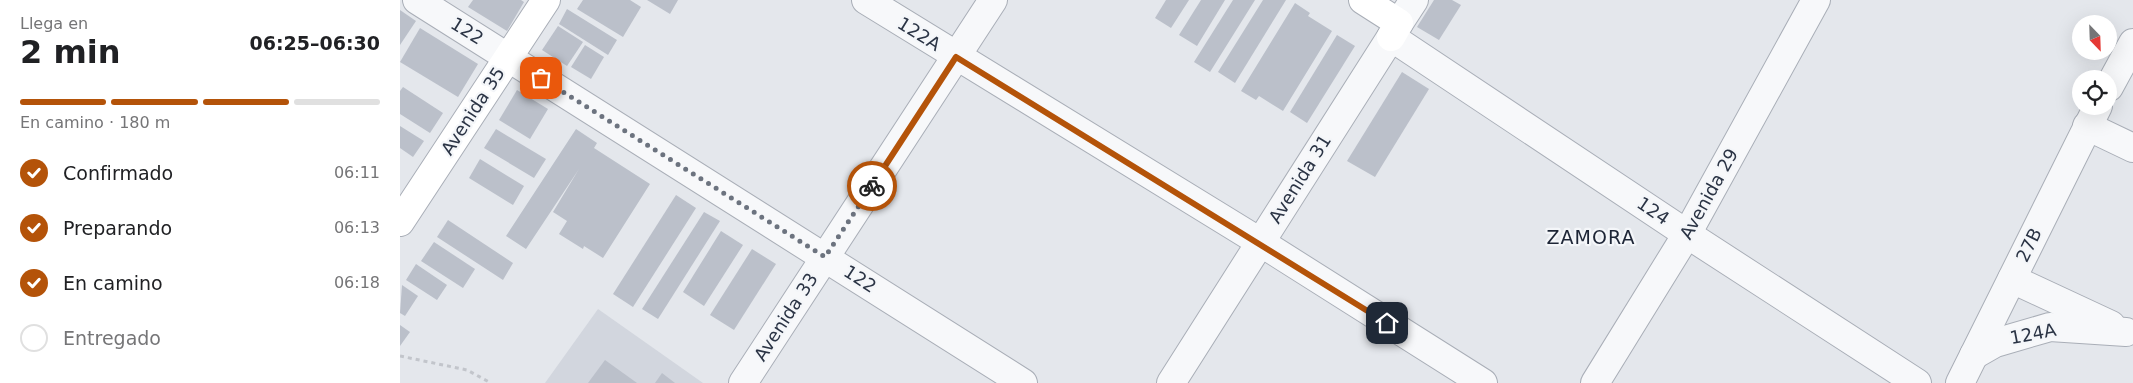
<!DOCTYPE html>
<html lang="es">
<meta charset="utf-8">
<style>
:root{--surface:#fff;--page:#f6f6f6;--text:#202124;--muted:#757577;--line:#e0e0e0;--accent:#b45309}
body{margin:0;font-family:"DejaVu Sans",sans-serif;background:var(--page);color:var(--text);height:100vh;display:flex;flex-direction:column;font-size:19px;white-space:nowrap}
*{box-sizing:border-box;margin:0}
p{font-size:16px;color:var(--muted)}
.icon{flex:none;width:28px;height:28px;fill:none;stroke:currentColor;stroke-width:2;stroke-linecap:round;stroke-linejoin:round}
.map{position:relative;flex:1;overflow:hidden}
.panel{display:flex;flex-direction:column;background:var(--surface);width:400px}
.panel>*{flex:none}
.needle{width:32px;rotate:157deg}
.fabs{position:absolute;left:1672px;top:15px;display:grid;gap:10px}
.fabs a{display:grid;place-items:center;width:45px;height:45px;border-radius:50%;background:var(--surface);box-shadow:0 5px 20px #0002;font-size:25px}
.pin{position:absolute;display:grid;place-items:center;width:42px;height:42px;color:#fff;margin:-21px;border-radius:10px;box-shadow:0 2px 8px #0006}
.courier{position:absolute;display:grid;place-items:center;width:50px;height:50px;margin:-25px;border:4px solid #b45309;border-radius:50%;background:#fff;color:#222;box-shadow:0 1px 6px #0007}
.headline em{font-style:normal;font-weight:800}
.headline div{display:flex;flex-direction:column-reverse}
.headline{display:flex;align-items:center;justify-content:space-between;height:85px;padding:0 20px}
h1{font-size:32px;font-weight:800;line-height:38px}
.bar{display:grid;grid-template-columns:repeat(4,1fr);gap:8px 5px;align-content:center;height:60px;padding:0 20px}
.bar i{height:6px;border-radius:4px;background:var(--line)}
.bar .on{background:var(--accent)}
.bar p{grid-column:span 4}
ol{padding:0 20px;list-style:none}
li{display:flex;align-items:center;gap:15px;height:55px}
li p{margin-inline-start:auto}
li .icon{padding:5px;border-radius:50%;background:var(--accent);color:#fff;stroke-width:4}
li:last-child{color:var(--muted)}
li i{width:28px;height:28px;border:2px solid var(--line);border-radius:50%}
main{display:flex;flex:1;min-height:0}
.map>svg:first-child{display:block}
.built{fill:#d2d6de}
.building{fill:#bbc0ca}
.lines{fill:none;stroke-linecap:round;stroke-linejoin:round}
.street-casing{stroke:#a9aeb7;stroke-width:30}
.secondary-casing{stroke:#a9aeb7;stroke-width:30}
.path{stroke:#c2c5cb;stroke-width:3;stroke-dasharray:4 4;stroke-linecap:butt}
.street{stroke:#f7f8fa;stroke-width:28}
.secondary{stroke:#fff;stroke-width:28}
.done{stroke:#6c737f;stroke-width:5;stroke-dasharray:0 9}
.route{stroke:#b45309;stroke-width:6}
.labels{text-anchor:middle;stroke-width:4.5;stroke-linejoin:round;paint-order:stroke}
.street-label{font-size:18px;fill:#2b3445;stroke:#f4f6f9}
.neighbourhood-label{font-size:19px;letter-spacing:1px;fill:#1d2536;stroke:#f4f6f9}
</style>
<main>
<section class="panel">
<div class="headline"><div><h1>2 min</h1><p>Llega en</p></div><em>06:25–06:30</em></div>
<div class="bar"><i class="on"></i><i class="on"></i><i class="on"></i><i></i><p>En camino · 180 m</p></div>
<ol>
<li><svg class="icon" aria-label="check" viewBox="0 0 24 24"><path d="M5 12l5 5 9-10"/></svg>Confirmado<p>06:11</p></li>
<li><svg class="icon" aria-label="check" viewBox="0 0 24 24"><path d="M5 12l5 5 9-10"/></svg>Preparando<p>06:13</p></li>
<li><svg class="icon" aria-label="check" viewBox="0 0 24 24"><path d="M5 12l5 5 9-10"/></svg>En camino<p>06:18</p></li>
<li><i></i>Entregado</li>
</ol>
</section>
<div class="map">
<svg width="1733" height="383" viewBox="0 0 1733 383">
<rect width="100%" height="100%" fill="#e4e7ec"/>
<polygon class="built" points="198,309 303,383 145,383"/>
<g class="building">
<polygon points="73,0 121,0 124,2 107,31 68,7"/>
<polygon points="183,0 230,0 241,7 223,37 177,9"/>
<polygon points="247,0 278,0 270,14"/>
<polygon points="766,0 789,0 771,28 755,18"/>
<polygon points="801,0 825,0 797,46 779,35"/>
<polygon points="833,0 855,0 810,72 794,62"/>
<polygon points="863,0 886,0 835,83 818,72"/>
<polygon points="1034,0 1052,0 1061,5 1039,40 1017,27"/>
<polygon points="895,3 910,13 908,16 932,31 883,111 859,96 856,100 841,91"/>
<polygon points="167,9 217,40 208,55 159,24"/>
<polygon points="0,10 16,21 0,45"/>
<polygon points="158,26 183,42 167,66 142,50"/>
<polygon points="20,28 78,64 58,97 0,62"/>
<polygon points="937,35 955,46 907,123 890,112"/>
<polygon points="185,45 204,57 191,79 171,67"/>
<polygon points="1002,72 1029,89 975,177 947,161"/>
<polygon points="3,87 43,113 30,133 0,114 0,91"/>
<polygon points="117,90 148,109 130,139 99,120"/>
<polygon points="0,126 24,141 13,157 0,148"/>
<polygon points="96,129 146,159 134,178 84,148"/>
<polygon points="176,129 197,143 194,148 250,184 203,258 184,246 183,249 159,234 167,221 153,212 179,169 126,249 106,236"/>
<polygon points="80,159 124,186 113,205 69,178"/>
<polygon points="276,195 296,208 233,307 213,294"/>
<polygon points="304,212 320,221 258,319 242,309"/>
<polygon points="48,220 113,263 103,280 37,237"/>
<polygon points="321,231 343,245 304,306 283,292"/>
<polygon points="34,242 75,269 63,288 21,261"/>
<polygon points="352,249 376,264 334,330 310,315"/>
<polygon points="16,264 47,285 37,300 6,280"/>
<polygon points="2,285 18,296 5,316 0,313"/>
<polygon points="0,325 10,332 0,346"/>
<polygon points="205,360 237,383 188,383"/>
<polygon points="262,373 275,383 255,383"/>
</g>
<g class="lines">
<g class="street-casing">
<g id="street">
<polyline points="17,0 623,383"/>
<polyline points="466,0 860,242 1083,383"/>
<polyline points="999,23 1014,0"/>
<polyline points="1709,87 1733,43"/>
<polyline points="1687,126 1733,148"/>
<polyline points="1612,279 1711,325"/>
<polyline points="1574,355 1595,343 1650,327 1726,332"/>
<polyline points="343,383 593,0"/>
<polyline points="771,383 991,37 1287,234 1517,383"/>
<polyline points="1195,383 1287,234 1416,0"/>
<polyline points="1560,383 1698,106"/>
</g>
</g>
<g class="secondary-casing">
<g id="secondary">
<polyline points="963,0 999,23 991,37"/>
<polyline points="0,222 146,0"/>
</g>
</g>
<polyline class="path" points="0,356 67,370 91,383"/>
<use href="#street" class="street"/>
<use href="#secondary" class="secondary"/>
</g>
<g class="lines">
<polyline class="done" points="141,78 425,257 472,186"/>
<polyline class="route" points="472,186 556,57 987,323"/>
</g>
<g class="labels">
<g class="street-label">
<text transform="translate(67 31) rotate(32)" y="6">122</text>
<text transform="translate(519 34) rotate(32)" y="6">122A</text>
<text transform="translate(73 111) rotate(-57)" y="6">Avenida 35</text>
<text transform="translate(900 179) rotate(-58)" y="6">Avenida 31</text>
<text transform="translate(1309 194) rotate(-61)" y="6">Avenida 29</text>
<text transform="translate(1253 211) rotate(34)" y="6">124</text>
<text transform="translate(1629 245) rotate(-64)" y="6">27B</text>
<text transform="translate(460 279) rotate(33)" y="6">122</text>
<text transform="translate(386 317) rotate(-57)" y="6">Avenida 33</text>
<text transform="translate(1633 334) rotate(-11)" y="6">124A</text>
</g>
<g class="neighbourhood-label">
<text x="1191" y="244">ZAMORA</text>
</g>
</g>
</svg>
<div class="fabs">
<a><svg class="needle" viewBox="-14 -14 28 28"><path d="M0-13l5 13h-10z" fill="#e53935"/><path d="M0 13l5-13h-10z" fill="#757577"/></svg></a>
<a><svg class="icon" aria-label="locate" viewBox="0 0 24 24"><circle cx="12" cy="12" r="6"/><path d="M12 2v4M12 18v4M2 12h4M18 12h4"/></svg></a>
</div>
<div class="pin" style="left:141px;top:78px;background:#ea580c"><svg class="icon" aria-label="bag" viewBox="0 0 24 24"><path d="M5 8h14l-1 12H6zM9 8a3 3 0 0 1 6 0"/></svg></div>
<div class="pin" style="left:987px;top:323px;background:#1f2937"><svg class="icon" aria-label="home" viewBox="0 0 24 24"><path d="M3 11l9-7 9 7M6 9v11h12V9"/></svg></div>
<div class="courier" style="left:472px;top:186px"><svg class="icon" aria-label="bike" viewBox="0 0 24 24"><circle cx="6" cy="16" r="4"/><circle cx="18" cy="16" r="4"/><path d="M6 16l4-8h5l3 8M10 8l3 8H6M13 5h3"/></svg></div>
</div>
</main>
